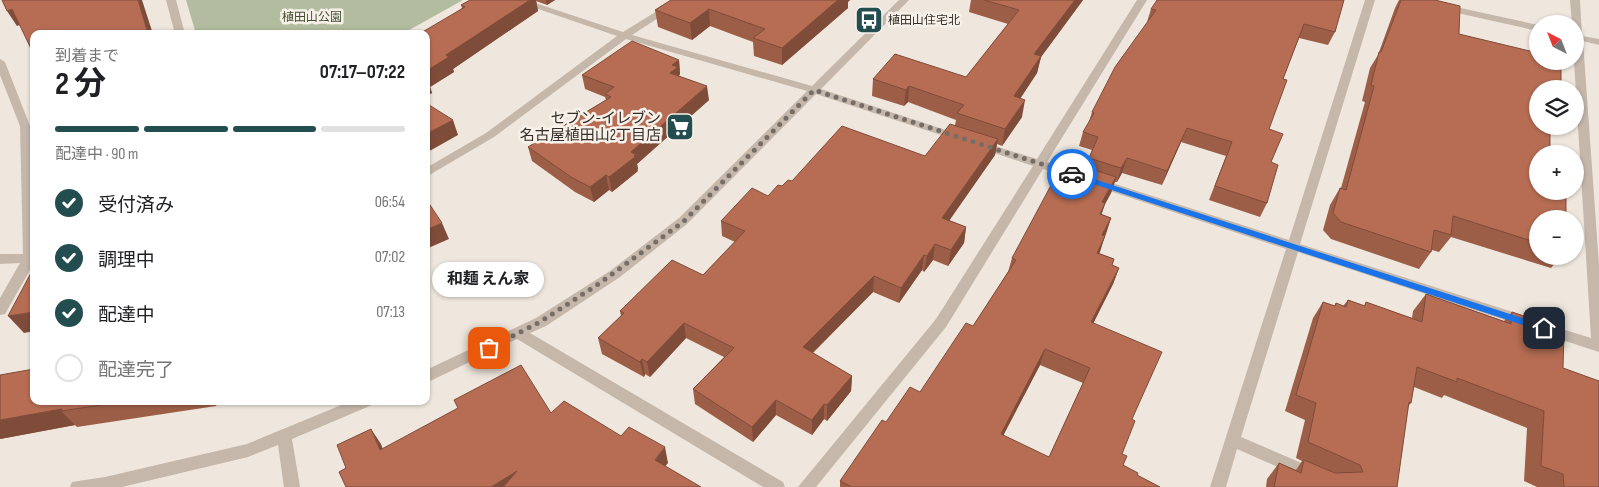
<!DOCTYPE html>
<html lang="ja">
<meta charset="utf-8">
<style>
:root{--surface:#fff;--page:#f2f2f2;--text:#202124;--muted:#757577;--line:#e0e0e0;--accent:#244d50}
body{margin:0;font-family:"Sofia Sans Condensed","Noto Sans JP",sans-serif;background:var(--page);color:var(--text);height:100vh;display:flex;flex-direction:column;font-size:19px;white-space:nowrap}
*{box-sizing:border-box;margin:0}
p{font-size:16px;color:var(--muted)}
.icon{flex:none;width:28px;height:28px;fill:none;stroke:currentColor;stroke-width:2;stroke-linecap:round;stroke-linejoin:round}
.map{position:relative;flex:1;overflow:hidden}
.details{position:absolute;left:30px;top:30px;width:400px;height:375px;display:flex;flex-direction:column;background:var(--surface);border-radius:10px;box-shadow:0 1px 4px #0004}
.details>*{flex:none}
.needle{width:32px;rotate:318deg}
.tools{position:absolute;left:1529px;top:15px;display:grid;gap:10px}
.tools a{display:grid;place-items:center;width:55px;height:55px;border-radius:50%;background:var(--surface);box-shadow:0 1px 4px #0004;font-size:25px}
.pin{position:absolute;display:grid;place-items:center;width:42px;height:42px;color:#fff;margin:-21px;border-radius:10px;box-shadow:0 2px 8px #0006}
.courier{position:absolute;display:grid;place-items:center;width:50px;height:50px;margin:-25px;border:4px solid #1a73e8;border-radius:50%;background:#fff;color:#222;box-shadow:0 1px 6px #0007}
.bubble{position:absolute;height:35px;border-radius:18px;background:var(--surface);box-shadow:0 1px 4px #0004;font-size:16px;font-weight:700;line-height:35px;text-align:center}
.head em{font-style:normal;font-weight:700}
.head div{display:flex;flex-direction:column-reverse}
.head{display:flex;align-items:center;justify-content:space-between;height:85px;padding:0 25px}
h1{font-size:32px;font-weight:700;line-height:38px}
.bar{display:grid;grid-template-columns:repeat(4,1fr);gap:8px 5px;align-content:center;height:60px;padding:0 25px}
.bar i{height:6px;border-radius:4px;background:var(--line)}
.bar .on{background:var(--accent)}
.bar p{grid-column:span 4}
ol{padding:0 25px;list-style:none}
li{display:flex;align-items:center;gap:15px;height:55px}
li p{margin-inline-start:auto}
li .icon{padding:5px;border-radius:50%;background:var(--accent);color:#fff;stroke-width:4}
li:last-child{color:var(--muted)}
li i{width:28px;height:28px;border:2px solid var(--line);border-radius:50%}
.map>svg:first-child{display:block}
.green{fill:#b2bc9f}
.lines{fill:none;stroke-linecap:round;stroke-linejoin:round}
.minor{fill:#c5b7aa;fill-rule:evenodd}
.wall{fill:#9d5e47;fill-rule:evenodd}
.shaded-wall{fill:#7f4c3a}
.building{fill:#b66d53;stroke:#7f4c3a;fill-rule:evenodd}
.route{fill:#1a73e8}
.done{stroke:#756e68;stroke-width:5;stroke-dasharray:0 9}
.labels{text-anchor:middle;stroke-width:5;stroke-linejoin:round;paint-order:stroke}
.far-park-label{font-size:12px;fill:#434f30;stroke:#f7f1e9}
.far-poi-label{font-size:12px;fill:#342d29;stroke:#f7f1e9;text-anchor:start}
.poi-label{font-size:15px;fill:#342d29;stroke:#f7f1e9;text-anchor:end}
</style>
<div class="map">
<svg width="1599" height="487" viewBox="0 0 1599 487">
<rect width="100%" height="100%" fill="#efe7dd"/>
<polygon class="green" points="186,0 463,0 402,34 196,34"/>
<g class="lines">
<g class="minor">
<polygon points="166,0 176,0 185,34 175,34"/>
<polygon points="512,0 526,0 623,32 675,0 686,0 632,35 812,86 899,0 909,0 821,89 964,136 966,138 964,140 956,140 816,94 687,224 620,277 546,326 530,333 783,482 785,487 763,487 517,339 426,383 426,370 536,318 610,271 679,218 807,91 626,39 494,137 426,177 426,168 486,133 617,36"/>
<polygon points="1137,0 1147,0 1047,162 1289,240 1365,0 1375,0 1300,244 1528,317 1530,321 1528,325 1523,326 1298,252 1241,437 1346,482 1348,487 1323,487 1237,449 1226,487 1210,487 1286,249 1043,169 946,327 816,487 798,487 936,319 1033,166 977,147 975,145 977,143 985,143 1037,159"/>
<polygon points="1407,0 1424,0 1538,25 1538,31 1412,3"/>
<polygon points="1570,0 1580,0 1582,36 1599,39 1599,45 1583,41 1599,265 1599,352 1544,334 1542,330 1544,326 1549,325 1591,338 1574,61 1575,24 1572,24"/>
<polygon points="0,59 5,62 30,126 34,263 5,314 0,315 0,298 20,263 0,264 0,254 23,254 20,126 0,75"/>
<polygon points="351,401 374,401 372,405 292,439 300,487 284,487 278,445 248,457 122,487 70,487 72,482 105,477 247,444"/>
</g>
</g>
<g class="wall">
<polygon points="470,0 555,0 547,5 536,1 538,11 453,69 454,72 430,87 432,93 426,96 426,34 462,8 461,5"/>
<polygon points="671,0 850,0 848,2 848,8 782,65 754,56 753,42 710,26 692,40 658,27 655,10"/>
<polygon points="971,0 1083,0 1041,57 1037,73 1020,98 1022,117 1002,146 997,144 995,155 949,220 966,227 964,243 948,266 933,260 924,272 922,270 899,303 873,292 813,353 852,376 851,391 827,421 824,419 812,435 776,415 753,442 695,404 693,389 724,357 686,338 650,377 645,374 644,377 602,354 598,338 621,316 620,311 703,275 735,242 722,236 721,221 768,196 782,186 792,181 925,156 955,125 956,120 908,102 904,106 872,96 873,79 966,77 1008,24 969,12"/>
<path d="M1344,0L1335,32L1328,45L1299,38L1283,79L1269,129L1271,162L1267,203L1260,217L1209,200L1226,156L1181,142L1162,185L1122,173L1117,182H1115L1111,193L1105,204L1101,214L1111,218L1099,253L1114,259L1112,265L1119,268L1113,284L1093,323L1132,419L1122,454L1123,465L1137,475L1160,487H840V481L886,422L920,392L973,326L1008,272L1012,258L1077,184L1086,168L1092,150L1079,146L1083,132L1089,122L1092,112L1148,22H1147L1151,9ZM1040,365L1083,383L1049,457L1003,436Z"/>
<polygon points="1399,0 1435,0 1459,34 1538,89 1538,256 1561,256 1551,268 1451,237 1439,252 1432,250 1431,252 1419,269 1331,239 1323,230 1330,205 1340,188 1341,188 1365,102 1362,101 1370,68 1378,55 1395,8"/>
<polygon points="679,60 680,74 679,76 709,100 637,164 638,169 637,170 638,171 612,192 609,190 594,202 575,192 532,161 528,147 606,100 605,97 585,89 582,75"/>
<polygon points="1426,294 1504,321 1512,312 1563,368 1598,381 1599,380 1599,487 1537,487 1524,481 1527,428 1444,395 1442,398 1414,387 1411,403 1408,406 1397,487 1266,487 1267,479 1279,463 1296,470 1302,461 1296,458 1305,420 1285,411 1313,318 1323,302 1334,306 1336,303 1343,306 1348,300 1364,306 1366,302 1412,318 1413,311"/>
<polygon points="34,401 218,401 216,406 77,427 75,425 0,439"/>
</g>
<g class="shaded-wall">
<polygon points="138,0 142,0 153,34 148,34"/>
<polygon points="530,0 536,0 538,11 453,69 454,72 430,87 432,93 426,96 426,71 446,55"/>
<polygon points="546,0 555,0 547,5"/>
<polygon points="838,0 850,0 848,2 848,8 782,65 782,48"/>
<polygon points="1075,0 1083,0 1041,57 1037,73 1011,113 1014,96 1034,54"/>
<polygon points="12,9 22,24 17,26 7,11"/>
<polygon points="709,9 710,26 692,40 690,23"/>
<polygon points="679,60 680,74 679,75 680,81 670,73 672,65"/>
<polygon points="707,86 709,100 637,164 638,169 637,170 638,171 612,192 609,177 631,152"/>
<polygon points="909,86 908,102 904,106 906,90"/>
<polygon points="1025,100 1022,117 1002,146 1005,129"/>
<polygon points="453,120 458,135 426,153 426,134"/>
<polygon points="1187,128 1181,142 1162,185 1167,171"/>
<polygon points="998,139 995,155 940,234 942,218"/>
<polygon points="1127,158 1122,173 1117,182 1121,168"/>
<polygon points="606,175 609,190 594,202 590,187"/>
<polygon points="1116,177 1111,193 1105,204 1100,219 1095,230 1102,202"/>
<polygon points="1111,218 1106,234 1097,251 1102,235"/>
<polygon points="442,223 449,239 426,249 426,230"/>
<polygon points="966,227 964,243 948,266 951,250"/>
<polygon points="1105,236 1100,252 1092,268 1097,253"/>
<polygon points="935,244 933,260 924,272 927,256"/>
<polygon points="924,255 922,270 899,303 901,288"/>
<polygon points="1119,268 1113,284 1086,338 1091,322"/>
<polygon points="874,276 873,292 803,362 803,347"/>
<polygon points="34,312 34,331 24,333 8,316"/>
<polygon points="426,312 430,320 426,322"/>
<polygon points="684,323 686,338 650,377 647,362"/>
<polygon points="1045,349 1040,365 996,449 1001,434"/>
<polygon points="642,359 645,374 644,377 640,362"/>
<polygon points="852,376 851,391 827,421 827,405"/>
<polygon points="776,400 776,415 753,442 752,427"/>
<polygon points="213,401 218,401 216,406"/>
<polygon points="824,404 824,419 812,435 812,420"/>
<polygon points="62,409 61,411 75,425 0,439 0,420"/>
<polygon points="371,429 381,444 389,465 380,450"/>
<polygon points="665,447 668,463 658,475 655,460"/>
<polygon points="517,471 522,487 491,487"/>
</g>
<g class="building">
<polygon points="2,0 138,0 148,34 34,34 34,55 12,9 7,11"/>
<polygon points="470,0 530,0 446,55 449,57 426,71 426,34 419,34 465,7 461,5"/>
<polygon points="671,0 838,0 782,48 753,38 765,29 709,9 690,23 655,10"/>
<polygon points="984,0 1075,0 1034,54 1041,56 1014,96 1025,100 1005,129 957,113 964,105 909,86 906,90 873,79 895,54 966,77 1019,10"/>
<polygon points="1157,0 1344,0 1335,32 1304,24 1283,79 1287,80 1269,129 1283,134 1271,162 1278,165 1267,203 1215,186 1232,142 1187,128 1167,171 1127,158 1121,168 1089,158 1098,137 1083,132 1094,113 1092,112 1115,67 1156,10 1151,9"/>
<polygon points="1401,0 1435,0 1460,6 1459,34 1538,53 1538,61 1561,61 1561,89 1538,89 1538,126 1550,126 1550,154 1538,154 1538,191 1566,191 1566,219 1538,219 1538,243 1453,216 1451,235 1434,230 1431,252 1341,222 1333,213 1340,188 1346,190 1374,86 1371,85 1379,52 1381,52"/>
<polygon points="632,41 679,60 672,65 678,67 670,73 707,86 631,152 636,155 634,156 635,157 609,177 606,175 590,187 571,177 528,147 611,97 605,94 614,87 582,75"/>
<polygon points="426,103 453,120 426,134"/>
<polygon points="950,124 998,139 942,218 966,227 951,250 935,244 927,256 924,255 901,288 874,276 803,347 852,376 827,405 824,404 812,420 776,400 752,427 693,389 734,348 684,323 647,362 642,359 640,362 598,338 624,313 620,311 672,260 703,275 745,231 721,221 752,188 768,196 778,185 782,186 788,180 792,181 842,126 925,156"/>
<path d="M1085,167L1116,177L1102,202L1105,203L1100,214L1111,218L1102,235L1105,236L1097,253L1114,259L1112,265L1119,268L1091,322L1162,352L1132,419L1135,421L1122,454L1127,456L1123,465L1138,473L1137,475L1160,487H852L840,481L882,420L886,422L910,387L920,392L966,323L973,326L1016,260L1012,258L1056,176L1077,184ZM1045,349L1090,368L1049,457L1001,434Z"/>
<polygon points="428,202 442,223 426,230 426,203"/>
<polygon points="33,269 34,269 34,312 8,316"/>
<polygon points="1426,294 1511,324 1512,312 1564,330 1563,368 1599,381 1599,487 1564,487 1563,474 1541,466 1544,411 1457,378 1457,382 1417,367 1411,403 1409,402 1397,487 1274,487 1279,463 1301,473 1304,460 1335,473 1363,472 1360,465 1308,442 1316,403 1296,395 1323,302 1335,306 1336,303 1346,307 1348,300 1365,306 1366,302 1422,322"/>
<polygon points="521,365 551,413 564,401 621,436 629,427 665,447 655,460 701,487 503,487 517,471 491,487 346,487 339,472 346,468 337,445 371,429 380,450 458,408 454,400"/>
<polygon points="34,369 34,401 128,401 61,411 62,409 0,420 0,375"/>
</g>
<polygon class="route" points="1072,172 1547,326 1548,328 1544,332 1069,176 1069,173"/>
<g class="lines">
<polyline class="done" points="489,348 540,322 600,283 683,222 814,90 1072,174"/>
</g>
<defs>
<g id="bus-square" transform="scale(1.4375)"><rect x="-9" y="-9" width="18" height="18" rx="4" fill="#244d50" stroke="#f7f1e9"/><path d="M-5-6H5V4H4V6H2V4H-2V6H-4V4H-5ZM-3.5-4V0h7V-4ZM-3.5 1.2v1.5H-2V1.2ZM2 1.2v1.5H3.5V1.2Z" fill="#fff"/></g>
<g id="supermarket-square" transform="scale(1.4375)"><rect x="-9" y="-9" width="18" height="18" rx="4" fill="#244d50" stroke="#f7f1e9"/><path d="M-6-5.5h2.5l.6 2H6L4.5 2H-2.5L-4.4-4H-6ZM-1.5 3.2a1.3 1.3 0 1 0 .1 0ZM3 3.2a1.3 1.3 0 1 0 .1 0Z" fill="#fff"/></g>
</defs>
<g fill-rule="evenodd">
<use href="#bus-square" x="869" y="20"/>
<use href="#supermarket-square" x="680" y="127"/>
</g>
<g class="labels">
<g class="far-park-label">
<text x="312" y="21">植田山公園</text>
</g>
<g class="far-poi-label">
<text x="888" y="24">植田山住宅北</text>
</g>
<g class="poi-label">
<text x="661" y="123">セブン-イレブン<tspan x="661" dy="17">名古屋植田山2丁目店</tspan></text>
</g>
</g>
</svg>
<div class="tools">
<a><svg class="needle" viewBox="-14 -14 28 28"><path d="M0-13l5 13h-10z" fill="#e53935"/><path d="M0 13l5-13h-10z" fill="#757577"/></svg></a>
<a><svg class="icon" aria-label="layers" viewBox="0 0 24 24"><path d="M12 4l9 5-9 5-9-5zM3 14l9 5 9-5"/></svg></a>
<a>+</a>
<a>−</a>
</div>
<div class="pin" style="left:489px;top:348px;background:#ea580c"><svg class="icon" aria-label="bag" viewBox="0 0 24 24"><path d="M5 8h14l-1 12H6zM9 8a3 3 0 0 1 6 0"/></svg></div>
<div class="pin" style="left:1544px;top:328px;background:#1f2937"><svg class="icon" aria-label="home" viewBox="0 0 24 24"><path d="M3 11l9-7 9 7M6 9v11h12V9"/></svg></div>
<div class="courier" style="left:1072px;top:174px"><svg class="icon" aria-label="car" viewBox="0 0 24 24"><path d="M5 17H2v-5l4-1 3-4h7l3 4 3 1v5h-3M9 17h6M6 11h13"/><circle cx="7" cy="17" r="2"/><circle cx="17" cy="17" r="2"/></svg></div>
<div class="bubble" style="left:432px;top:262px;width:112px">和麺 えん家</div>
<section class="details">
<div class="head"><div><h1>2 分</h1><p>到着まで</p></div><em>07:17–07:22</em></div>
<div class="bar"><i class="on"></i><i class="on"></i><i class="on"></i><i></i><p>配達中 · 90 m</p></div>
<ol>
<li><svg class="icon" aria-label="check" viewBox="0 0 24 24"><path d="M5 12l5 5 9-10"/></svg>受付済み<p>06:54</p></li>
<li><svg class="icon" aria-label="check" viewBox="0 0 24 24"><path d="M5 12l5 5 9-10"/></svg>調理中<p>07:02</p></li>
<li><svg class="icon" aria-label="check" viewBox="0 0 24 24"><path d="M5 12l5 5 9-10"/></svg>配達中<p>07:13</p></li>
<li><i></i>配達完了</li>
</ol>
</section>
</div>
